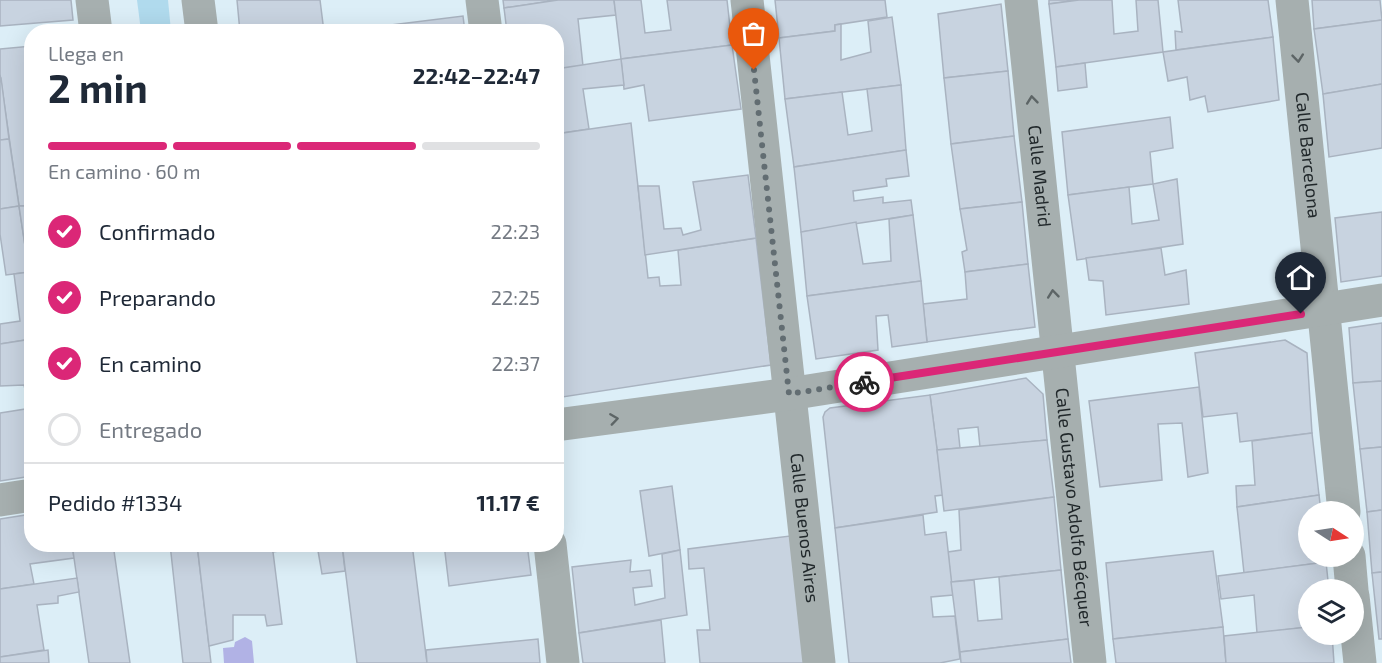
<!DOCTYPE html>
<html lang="es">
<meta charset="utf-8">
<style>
:root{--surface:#fff;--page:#f6f6f7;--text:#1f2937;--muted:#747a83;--line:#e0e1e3;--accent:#db2777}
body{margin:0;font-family:"Exo 2",sans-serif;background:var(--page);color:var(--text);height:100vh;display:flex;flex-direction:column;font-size:22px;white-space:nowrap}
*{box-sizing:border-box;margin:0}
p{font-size:20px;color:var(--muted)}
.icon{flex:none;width:33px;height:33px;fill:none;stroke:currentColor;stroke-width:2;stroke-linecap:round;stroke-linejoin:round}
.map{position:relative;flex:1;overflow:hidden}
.panel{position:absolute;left:24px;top:24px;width:540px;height:528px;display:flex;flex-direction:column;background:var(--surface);border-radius:24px;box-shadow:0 6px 24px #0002}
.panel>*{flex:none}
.needle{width:39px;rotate:102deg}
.buttons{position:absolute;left:1298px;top:501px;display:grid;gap:12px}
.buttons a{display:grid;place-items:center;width:66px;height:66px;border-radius:50%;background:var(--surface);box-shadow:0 6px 24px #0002;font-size:30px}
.pin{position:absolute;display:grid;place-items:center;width:51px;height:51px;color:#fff;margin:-62px -26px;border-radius:50% 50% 50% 0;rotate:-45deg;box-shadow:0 0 6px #0007}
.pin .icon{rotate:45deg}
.courier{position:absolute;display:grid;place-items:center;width:60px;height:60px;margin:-30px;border:4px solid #db2777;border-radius:50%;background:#fff;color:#222;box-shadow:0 2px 8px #0007}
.head em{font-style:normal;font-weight:700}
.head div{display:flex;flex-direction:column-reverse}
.head{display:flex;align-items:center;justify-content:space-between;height:102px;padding:0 24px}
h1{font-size:39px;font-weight:700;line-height:45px}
.bar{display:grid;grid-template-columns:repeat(4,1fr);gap:9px 6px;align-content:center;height:72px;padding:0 24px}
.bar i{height:8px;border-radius:4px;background:var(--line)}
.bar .current{background:var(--accent)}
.bar p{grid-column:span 4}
.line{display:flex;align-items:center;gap:15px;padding:0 24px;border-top:2px solid var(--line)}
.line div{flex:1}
ol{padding:0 24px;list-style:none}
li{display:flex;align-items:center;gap:18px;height:66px}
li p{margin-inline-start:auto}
li .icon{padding:6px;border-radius:50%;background:var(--accent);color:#fff;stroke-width:4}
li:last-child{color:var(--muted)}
li i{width:33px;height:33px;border:3px solid var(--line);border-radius:50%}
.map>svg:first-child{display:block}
.green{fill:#b0daed}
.water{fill:#b1b2e5}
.building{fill:#c8d3e0;stroke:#a9b3c0;stroke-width:1.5}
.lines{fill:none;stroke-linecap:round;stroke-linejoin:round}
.minor{stroke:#a6afaf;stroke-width:33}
.oneway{stroke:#5d6566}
.done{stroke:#626d72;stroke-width:6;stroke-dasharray:0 10.8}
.route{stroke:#db2777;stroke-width:8}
.labels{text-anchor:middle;stroke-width:4.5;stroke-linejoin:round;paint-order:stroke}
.street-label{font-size:18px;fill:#21282b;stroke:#dceef7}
</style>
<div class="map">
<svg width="1382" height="663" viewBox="0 0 1382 663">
<rect width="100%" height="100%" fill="#dceef7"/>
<polygon class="green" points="137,0 168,0 171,31 141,31"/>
<polygon class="water" points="245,637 252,641 254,663 224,663 223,648 234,647 235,642"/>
<g class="building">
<polygon points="0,0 71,0 73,20 0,26"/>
<polygon points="237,0 320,0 324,32 240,32"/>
<polygon points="503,0 558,0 504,8"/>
<polygon points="558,0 614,0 616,15 578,19 583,66 556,69 556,32 507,32 504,8"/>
<polygon points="614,0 641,0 645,33 671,30 667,0 727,0 732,45 621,59"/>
<polygon points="775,0 885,0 887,17 835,25 835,31 779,38"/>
<polygon points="1049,0 1079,0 1049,4"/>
<polygon points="1079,0 1112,0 1114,34 1138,31 1136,0 1158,0 1163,52 1056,67 1049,4"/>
<polygon points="1178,0 1268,0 1273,37 1176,50 1175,31 1182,32"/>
<polygon points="1312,0 1380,0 1382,20 1314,29"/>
<polygon points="1001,4 1008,71 944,78 938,14"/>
<polygon points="463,16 465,32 351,32 351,30"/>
<polygon points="892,17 901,85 785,99 779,38 835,31 835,25 841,24 841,60 871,52 868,21"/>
<polygon points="1382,20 1382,84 1323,94 1314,29"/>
<polygon points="1273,37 1279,100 1208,112 1205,96 1190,100 1187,77 1168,81 1163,52"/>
<polygon points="732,45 741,109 649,121 644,85 624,89 621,59"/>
<polygon points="32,46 32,206 19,206 0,74 0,49"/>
<polygon points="621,59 624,85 583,89 589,129 556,134 556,69"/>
<polygon points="1085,63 1087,87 1058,91 1056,67"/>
<polygon points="1008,71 1014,136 951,144 944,78"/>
<polygon points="1,78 9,139 0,140 0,78"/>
<polygon points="1382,84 1382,148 1329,157 1323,94"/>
<polygon points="901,85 906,150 794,167 785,99 842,92 848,135 872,131 867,89"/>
<polygon points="1170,117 1173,148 1150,152 1153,184 1068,195 1062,132"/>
<polygon points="631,123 648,278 659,277 660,286 681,285 678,250 756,238 771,365 556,398 556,134"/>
<polygon points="1014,136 1022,202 960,209 951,144"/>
<polygon points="9,139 19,206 0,209 0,140"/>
<polygon points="906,150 909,176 886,179 887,186 853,191 854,201 883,197 883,203 911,200 913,215 801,232 794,167"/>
<polygon points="748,175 756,238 645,255 638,186 659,186 664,229 681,228 683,235 701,230 693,182"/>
<polygon points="1177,179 1183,244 1077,260 1068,195 1129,187 1132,224 1159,220 1153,184"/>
<polygon points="1022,202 1028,264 965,272 962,252 967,250 960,209"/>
<polygon points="19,206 29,272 6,275 0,234 0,209"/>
<polygon points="19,206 32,206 32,285 29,272"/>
<polygon points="1382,212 1382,276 1341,282 1335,218"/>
<polygon points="913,215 921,281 807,296 801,232 856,222 863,264 891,261 889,219"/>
<polygon points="1161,248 1165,275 1186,270 1189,304 1106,315 1103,281 1089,280 1086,258"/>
<polygon points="1028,264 1035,327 927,342 923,304 967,299 965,272"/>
<polygon points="29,272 32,339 0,344 0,324 20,321 14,274"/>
<polygon points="921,281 927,342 892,347 888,315 876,316 878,350 816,359 807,296"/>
<polygon points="1382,323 1382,381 1353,383 1349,328"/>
<polygon points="32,339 32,408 30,409 24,385 0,386 0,344"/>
<polygon points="1285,340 1307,353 1312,433 1240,442 1237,413 1203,417 1195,353"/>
<polygon points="1026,378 1043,394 1047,440 980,447 978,427 958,429 960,448 937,450 930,395"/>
<polygon points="1382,381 1382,447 1360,449 1353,383"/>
<polygon points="1199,387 1208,473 1188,477 1182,423 1158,424 1162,480 1100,487 1089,401"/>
<polygon points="930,395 943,495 935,496 937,512 835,528 823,417 825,412 830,408"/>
<polygon points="32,408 32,476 0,481 0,413"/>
<polygon points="1312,433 1319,495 1237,507 1236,486 1255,485 1252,441"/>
<polygon points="1047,440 1054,497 944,511 937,450"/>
<polygon points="1382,447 1382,510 1367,512 1360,449"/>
<polygon points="672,486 680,550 649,556 640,491"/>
<polygon points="1319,495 1321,512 1308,512 1308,556 1326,556 1326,562 1244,573 1237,507"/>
<polygon points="1054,497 1061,570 951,582 948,552 961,550 959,510"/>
<polygon points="1382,510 1382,572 1372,573 1367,512"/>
<polygon points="32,514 32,544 72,544 74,558 30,564 34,584 0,589 0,519"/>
<polygon points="923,515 925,535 946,532 953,595 931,597 933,617 955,616 960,659 940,663 849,663 835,528"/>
<polygon points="790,536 805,663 700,663 697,630 710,630 704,568 689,569 688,549"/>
<polygon points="72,544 113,544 130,663 89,663"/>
<polygon points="170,544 197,544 211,663 183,663"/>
<polygon points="197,544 272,544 282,624 267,626 265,615 233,615 233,640 209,646"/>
<polygon points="272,544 342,544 345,571 322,574 317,545 273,552"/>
<polygon points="342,544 412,544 427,663 357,663"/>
<polygon points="444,544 527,544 531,575 449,586"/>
<polygon points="680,550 687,615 579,633 572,567 631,560 630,572 650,570 652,586 633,588 635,605 665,598 662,554"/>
<polygon points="1213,551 1223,627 1113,639 1106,563"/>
<polygon points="1326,562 1329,590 1308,590 1308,627 1257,633 1254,595 1221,599 1218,576"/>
<polygon points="1061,570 1068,639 960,652 951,582 974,580 978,621 1002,619 999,577"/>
<polygon points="1382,572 1382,639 1379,639 1372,573"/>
<polygon points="77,578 79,592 58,596 58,603 37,605 44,650 0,657 0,589"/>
<polygon points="661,620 665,663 583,663 579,633"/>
<polygon points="1223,627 1226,663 1116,663 1113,639"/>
<polygon points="1308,627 1308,634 1332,634 1334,663 1226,663 1224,636"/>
<polygon points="538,639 540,663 427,663 426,650"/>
<polygon points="1068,639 1071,663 961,663 960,652"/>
<polygon points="48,650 49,663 0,663 0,657"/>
</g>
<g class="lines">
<g class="minor">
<polyline points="92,0 96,32"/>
<polyline points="198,0 202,32"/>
<polyline points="482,0 486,32"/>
<path id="s1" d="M747,0L819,663"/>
<path id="s2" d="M1021,0L1090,663"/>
<path id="s3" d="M1292,0L1344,512"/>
<polyline points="556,425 789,394 1382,300"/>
<polyline points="0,500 32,495"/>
<polyline points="550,544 563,663"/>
<polyline points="1349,556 1352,590"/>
<polyline points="1353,596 1360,663"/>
</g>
</g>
<defs><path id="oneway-chevron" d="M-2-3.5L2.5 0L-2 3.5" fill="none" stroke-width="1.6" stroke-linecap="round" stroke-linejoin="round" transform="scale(1.5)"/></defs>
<g class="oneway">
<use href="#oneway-chevron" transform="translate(1298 58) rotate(84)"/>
<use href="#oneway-chevron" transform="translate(1032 100) rotate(-96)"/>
<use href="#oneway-chevron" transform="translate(1053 294) rotate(-96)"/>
<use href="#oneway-chevron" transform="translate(614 419) rotate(-8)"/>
</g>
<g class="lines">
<polyline class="done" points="754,70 789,394 864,382"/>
<polyline class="route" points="864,382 1301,314"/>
</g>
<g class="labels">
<g class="street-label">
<text dy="6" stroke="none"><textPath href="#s3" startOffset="156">Calle Barcelona</textPath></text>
<text dy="6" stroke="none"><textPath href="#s2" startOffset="177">Calle Madrid</textPath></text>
<text dy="6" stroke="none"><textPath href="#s2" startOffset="510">Calle Gustavo Adolfo Bécquer</textPath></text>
<text dy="6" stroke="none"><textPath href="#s1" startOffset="531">Calle Buenos Aires</textPath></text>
</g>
</g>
</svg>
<div class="buttons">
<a><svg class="needle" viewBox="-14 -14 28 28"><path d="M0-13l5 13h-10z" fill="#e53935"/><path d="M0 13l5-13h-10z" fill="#747a83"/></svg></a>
<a><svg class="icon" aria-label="layers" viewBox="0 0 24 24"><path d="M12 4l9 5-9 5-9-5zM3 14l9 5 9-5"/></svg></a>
</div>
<div class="pin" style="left:754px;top:70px;background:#ea580c"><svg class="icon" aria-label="bag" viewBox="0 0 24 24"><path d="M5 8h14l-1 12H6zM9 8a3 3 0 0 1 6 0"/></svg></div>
<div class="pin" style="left:1301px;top:314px;background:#1f2937"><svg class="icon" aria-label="home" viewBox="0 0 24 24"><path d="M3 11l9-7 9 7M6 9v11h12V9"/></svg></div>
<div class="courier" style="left:864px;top:382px"><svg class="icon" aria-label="bike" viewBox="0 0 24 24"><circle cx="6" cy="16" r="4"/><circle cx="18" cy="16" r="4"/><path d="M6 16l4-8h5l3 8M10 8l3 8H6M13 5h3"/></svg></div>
<section class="panel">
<div class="head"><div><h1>2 min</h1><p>Llega en</p></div><em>22:42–22:47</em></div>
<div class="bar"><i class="current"></i><i class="current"></i><i class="current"></i><i></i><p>En camino · 60 m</p></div>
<ol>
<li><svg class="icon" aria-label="check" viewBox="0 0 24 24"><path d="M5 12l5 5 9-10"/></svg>Confirmado<p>22:23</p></li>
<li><svg class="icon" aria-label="check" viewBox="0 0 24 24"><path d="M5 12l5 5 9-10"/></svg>Preparando<p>22:25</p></li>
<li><svg class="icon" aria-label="check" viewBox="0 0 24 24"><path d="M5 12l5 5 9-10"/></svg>En camino<p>22:37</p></li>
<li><i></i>Entregado</li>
</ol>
<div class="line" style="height:78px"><div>Pedido #1334</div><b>11.17 €</b></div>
</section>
</div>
